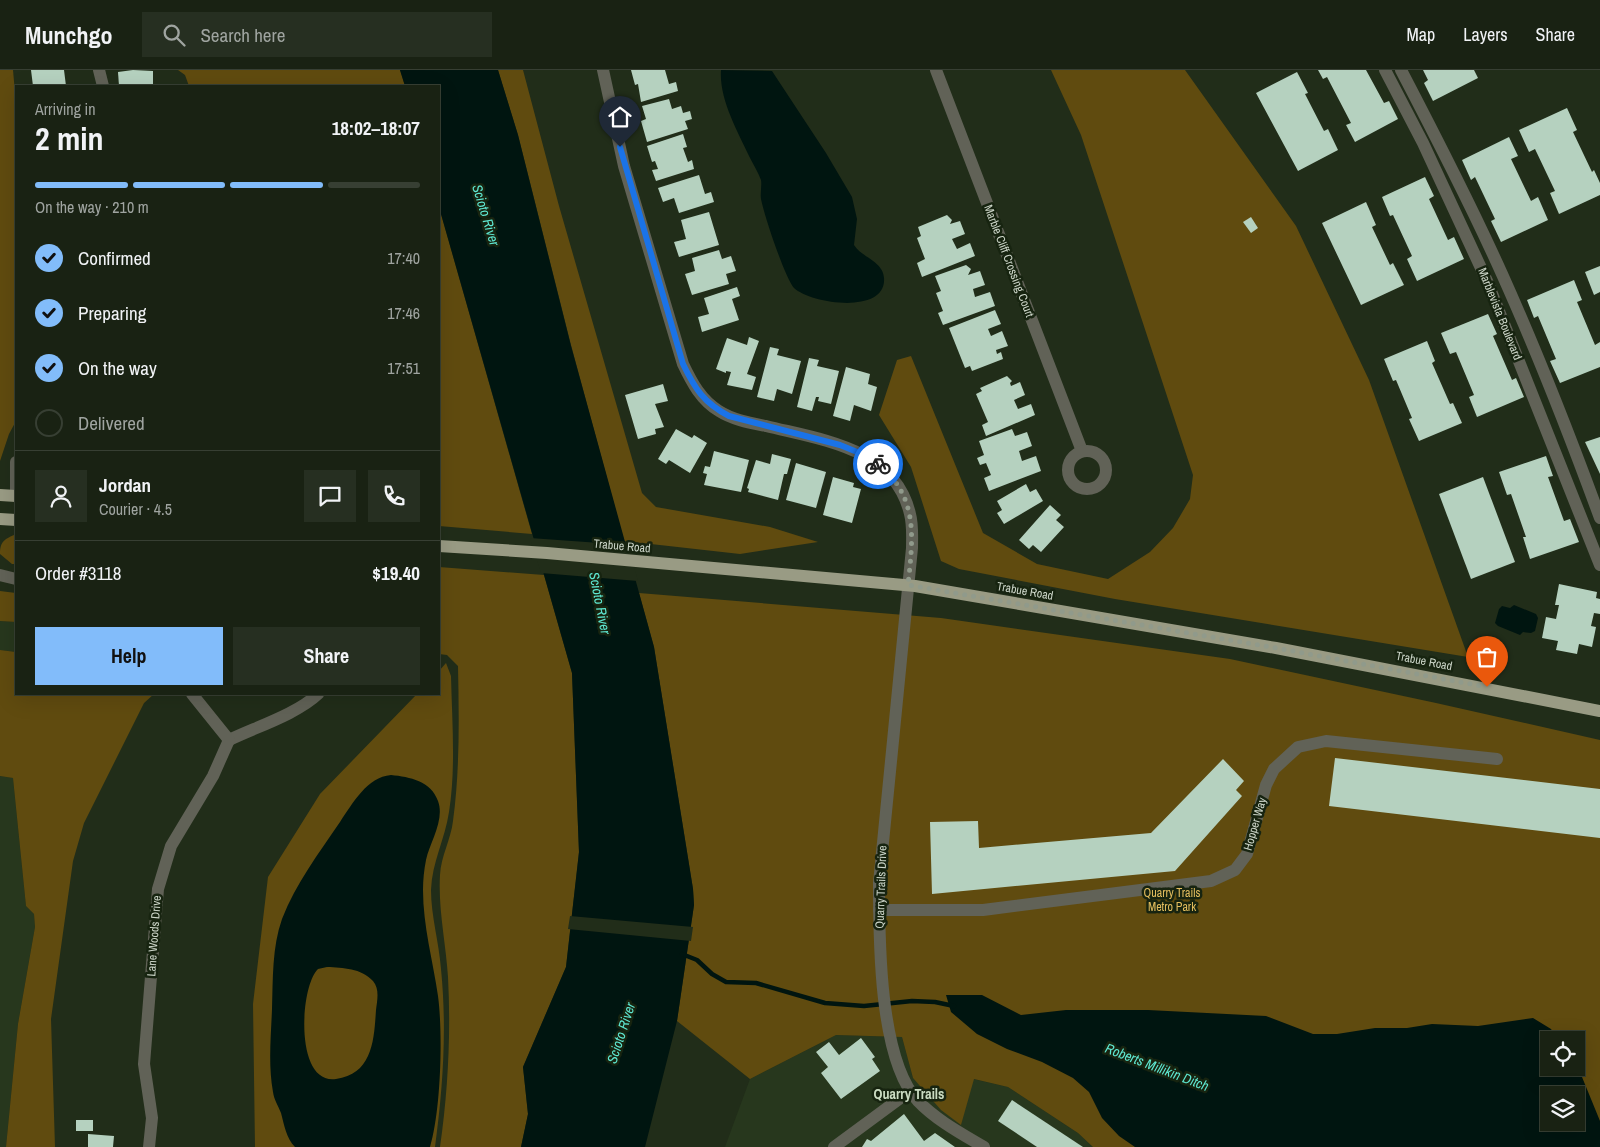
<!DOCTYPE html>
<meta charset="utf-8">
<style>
:root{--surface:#192213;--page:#262f21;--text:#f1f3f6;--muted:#9fa4a0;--line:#373f33;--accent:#82bcfa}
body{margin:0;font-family:"Archivo Narrow",sans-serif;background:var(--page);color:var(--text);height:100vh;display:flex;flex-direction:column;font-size:19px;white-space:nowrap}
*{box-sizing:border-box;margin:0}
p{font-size:16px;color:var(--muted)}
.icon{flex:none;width:28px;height:28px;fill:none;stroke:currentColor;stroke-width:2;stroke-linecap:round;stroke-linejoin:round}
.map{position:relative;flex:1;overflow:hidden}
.drawer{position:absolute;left:15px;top:15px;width:425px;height:610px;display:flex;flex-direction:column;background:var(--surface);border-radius:0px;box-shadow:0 5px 20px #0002,0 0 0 1px var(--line)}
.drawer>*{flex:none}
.controls{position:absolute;left:1540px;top:961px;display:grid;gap:10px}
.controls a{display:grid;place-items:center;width:45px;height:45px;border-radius:0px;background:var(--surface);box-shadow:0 5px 20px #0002,0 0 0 1px var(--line);font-size:25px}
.pin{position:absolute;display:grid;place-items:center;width:42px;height:42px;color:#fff;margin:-51px -21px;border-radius:50% 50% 50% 0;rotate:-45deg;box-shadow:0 0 5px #0007}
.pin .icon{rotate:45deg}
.courier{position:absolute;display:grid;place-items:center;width:50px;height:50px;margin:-25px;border:4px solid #1a73e8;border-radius:50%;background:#fff;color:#222;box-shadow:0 1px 6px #0007}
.summary em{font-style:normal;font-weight:800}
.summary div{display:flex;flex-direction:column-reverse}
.summary{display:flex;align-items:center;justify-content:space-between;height:85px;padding:0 20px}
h1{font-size:32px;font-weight:800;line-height:38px}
.bar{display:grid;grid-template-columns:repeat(4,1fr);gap:8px 5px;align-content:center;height:60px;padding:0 20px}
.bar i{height:6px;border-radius:4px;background:var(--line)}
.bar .on{background:var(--accent)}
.bar p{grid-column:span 4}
.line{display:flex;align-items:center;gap:12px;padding:0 20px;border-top:1px solid var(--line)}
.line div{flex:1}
.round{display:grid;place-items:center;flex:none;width:52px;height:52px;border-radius:0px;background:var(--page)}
ol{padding:0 20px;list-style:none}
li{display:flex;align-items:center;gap:15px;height:55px}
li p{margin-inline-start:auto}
li .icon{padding:5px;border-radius:50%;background:var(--accent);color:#111;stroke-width:4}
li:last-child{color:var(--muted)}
li i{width:28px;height:28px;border:2px solid var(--line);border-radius:50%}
.button{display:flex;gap:10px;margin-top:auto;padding:10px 20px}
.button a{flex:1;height:58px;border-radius:0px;background:var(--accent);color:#111;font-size:20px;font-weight:800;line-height:58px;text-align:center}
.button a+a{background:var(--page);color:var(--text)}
header{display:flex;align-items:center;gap:30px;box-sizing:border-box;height:70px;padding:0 25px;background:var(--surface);border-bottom:1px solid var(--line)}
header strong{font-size:24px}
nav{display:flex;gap:28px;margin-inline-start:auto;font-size:18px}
.search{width:350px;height:45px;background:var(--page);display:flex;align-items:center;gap:12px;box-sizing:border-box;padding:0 18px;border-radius:0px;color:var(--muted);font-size:19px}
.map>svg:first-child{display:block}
.built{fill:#27371d}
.green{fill:#604b0f;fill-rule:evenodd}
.water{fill:#001510;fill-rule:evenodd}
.pier{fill:#212d19}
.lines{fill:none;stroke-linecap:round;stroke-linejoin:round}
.stream{stroke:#001510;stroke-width:4.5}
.building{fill:#b5d1bf}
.minor{stroke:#616257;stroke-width:12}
.major{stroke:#999b84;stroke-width:12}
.done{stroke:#909a8b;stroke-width:5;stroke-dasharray:0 9}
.route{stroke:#1a73e8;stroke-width:6}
.labels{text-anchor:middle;stroke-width:5;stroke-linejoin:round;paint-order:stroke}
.street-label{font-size:12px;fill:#ccd5c8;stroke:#172410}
.park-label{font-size:12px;fill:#e4be5e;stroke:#172410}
.water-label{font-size:14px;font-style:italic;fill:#5ee7d1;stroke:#172410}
.neighbourhood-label{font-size:14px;font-weight:bold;fill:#cbdcc2;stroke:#172410}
</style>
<header>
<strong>Munchgo</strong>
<div class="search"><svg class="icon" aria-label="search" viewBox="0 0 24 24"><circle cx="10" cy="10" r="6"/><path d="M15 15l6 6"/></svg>Search here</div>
<nav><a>Map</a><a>Layers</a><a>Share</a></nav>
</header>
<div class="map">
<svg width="1600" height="1077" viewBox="0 0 1600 1077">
<rect width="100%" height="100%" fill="#212d19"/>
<g class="built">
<polygon points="0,551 16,552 16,582 0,580"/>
<polygon points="0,706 13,708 26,836 34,844 35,857 18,954 6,1077 0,1077"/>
<polygon points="836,965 902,967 913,1008 961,1054 973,1009 1008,1017 1078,1063 1093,1077 725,1077 750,1009"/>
</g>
<g class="green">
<polygon points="0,0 13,0 16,34 16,351 9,364 0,391"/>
<polygon points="178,0 400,0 405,16 189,16 185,5"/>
<polygon points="498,0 523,0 559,136 642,423 656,437 770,457 818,472 740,484 624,471 571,275 518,65"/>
<polygon points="1051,0 1185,0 1296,156 1369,310 1468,587 1115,529 959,499 941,491 911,397 879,345 897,290 911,286 983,463 1037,494 1108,509 1150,482 1173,458 1190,429 1193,405 1081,65"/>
<polygon points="439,137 532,464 439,456"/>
<path d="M16,464V494H12L0,484C0,471 5,469 16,464Z"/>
<path d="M439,497L544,505L572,603L579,782L566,897L523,997L528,1044L521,1077H440C448,1021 451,964 448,907C446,874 438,839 440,805C441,786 451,769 453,751C460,699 459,647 458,596L447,585L439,584Z"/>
<polygon points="0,521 16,523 16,552 0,551"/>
<path d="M639,523L941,548L1230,589L1436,633L1600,670V1077H1093L1078,1063L1008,1017L974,1009L961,1055L941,1040L913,1008L902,967L836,965L750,1009L677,951L694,835L693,819L654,577ZM1549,970H1576V998H1549ZM1549,1025H1576V1052H1549Z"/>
<polygon points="0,580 16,582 16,624 154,624 144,633 84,753 73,791 51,949 55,1077 6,1077 18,954 35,857 34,844 26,836 13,708 0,706"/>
<path d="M446,593L451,606C452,651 456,698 449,742C445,769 432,792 431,820C431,846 439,872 441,899C447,959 443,1018 435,1077H255L253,934L268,807L320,724L417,624H439V601Z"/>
</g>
<g class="water">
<polygon points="400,0 498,0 518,65 571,276 654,577 693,819 694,835 677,951 645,1077 521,1077 528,1044 523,997 566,897 579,782 572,603 439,137 439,16 405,16"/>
<path d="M721,0L772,1L826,83L852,127L857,149L854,175C861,187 883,191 884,208C887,245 811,234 794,218C785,208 764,145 761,129C760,123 762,116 761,110C758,102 753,94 749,86C737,60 719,29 721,0Z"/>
<polygon points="1514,535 1536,544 1538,548 1535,561 1531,563 1523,562 1520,565 1498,556 1495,553 1499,539 1502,536 1510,538"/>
<path d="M391,705C410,707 431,711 438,731C445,750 430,772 426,790C424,800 423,810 423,820C423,856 433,891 438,926C443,963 441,1041 430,1077H295C286,1068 284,1054 281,1043C278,1035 274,1030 273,1022C268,994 271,966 272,939C273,909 272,877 282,849C296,813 319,783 340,752C353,733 367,707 391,705ZM327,897C343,898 361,898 373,911C380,919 377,931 376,940C374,969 373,1004 336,1009C294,1015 300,916 318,899Z"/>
<path d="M946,925H982L1021,945L1066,940H1148L1266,946L1313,964H1337L1375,958H1407L1432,954L1478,956L1533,948L1551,959L1558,970H1549V998H1576L1582,1007L1600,1051V1077H1135L1119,1066L1102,1048L1089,1022L1073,1008L1042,992L1007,979L977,964L951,942ZM1549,1025H1576V1052H1549Z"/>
</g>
<g class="pier">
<polygon points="530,468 628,475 638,511 541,503"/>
<polygon points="570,846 693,857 691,871 568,859"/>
</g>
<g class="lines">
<polyline class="stream" points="682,884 697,890 712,904 726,912 756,913 825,933 864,936 912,931 935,932 954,936"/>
</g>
<g class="building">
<polygon points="31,0 64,0 66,16 33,16"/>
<polygon points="133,0 153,1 153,16 119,16 118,2"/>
<polygon points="631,0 665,0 669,14 676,12 678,21 641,32 638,14 635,15"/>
<polygon points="1318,0 1366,0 1384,33 1389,31 1398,49 1355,72 1346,55 1351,53 1327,7 1323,9"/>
<polygon points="1423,0 1474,0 1478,8 1433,31 1424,13 1428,10"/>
<polygon points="1297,2 1308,23 1305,24 1324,61 1328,59 1338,80 1298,101 1256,23"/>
<polygon points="669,29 672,39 681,36 683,43 690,41 692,49 685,51 688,59 647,72 641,51 646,49 642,36"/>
<polygon points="1567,38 1577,60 1573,62 1592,102 1594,100 1600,113 1600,125 1559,144 1550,123 1555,121 1535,79 1529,82 1519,60"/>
<polygon points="683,64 687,77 683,78 688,92 692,90 694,99 656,111 652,100 658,99 655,91 652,92 647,76"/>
<polygon points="1509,67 1518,86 1511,89 1531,131 1538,127 1548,150 1501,172 1491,151 1495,149 1475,107 1471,110 1462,90"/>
<polygon points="699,105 705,124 711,122 714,132 679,143 674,128 663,132 658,118"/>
<polygon points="1425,107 1434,126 1429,129 1448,170 1454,167 1464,189 1417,211 1407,189 1412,186 1393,145 1390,146 1382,127"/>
<polygon points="1366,132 1376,155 1372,157 1390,195 1393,193 1404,215 1361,235 1322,153"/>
<polygon points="709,142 719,175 679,187 674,172 686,169 681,150"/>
<polygon points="947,145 952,150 950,154 960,151 965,164 952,169 957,179 970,173 975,186 922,207 917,193 925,189 917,168 921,166 918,157"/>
<polygon points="1251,147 1258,158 1251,163 1243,152"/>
<polygon points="719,180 722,189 731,186 736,201 726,204 729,214 692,225 685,204 695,201 692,188"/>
<polygon points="966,195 971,199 968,205 980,201 985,215 973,219 975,227 990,222 995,236 943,255 938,243 943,241 936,223 941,221 935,206"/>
<polygon points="1600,196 1600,222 1594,225 1585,202"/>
<polygon points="1574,210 1582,230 1577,232 1595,275 1600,272 1600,297 1560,313 1550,291 1556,289 1538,246 1534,248 1527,230"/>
<polygon points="737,217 740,226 732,229 739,250 702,262 698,247 709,244 704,228"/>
<polygon points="995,240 1001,254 988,259 991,266 1002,261 1008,276 996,280 997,284 1001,282 1003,289 972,301 970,296 965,298 949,258"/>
<polygon points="1488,244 1497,264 1493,266 1512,310 1516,308 1524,327 1477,347 1469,327 1474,325 1456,282 1450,284 1441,263"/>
<polygon points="749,267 759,271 747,304 756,307 752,320 727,315 731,302 726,301 726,303 716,299 727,268 747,275"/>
<polygon points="1427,271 1435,291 1432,293 1450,334 1453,333 1462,353 1419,371 1409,349 1412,348 1396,310 1393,311 1384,289"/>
<polygon points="770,277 779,279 777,285 801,291 792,324 777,319 774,331 757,327"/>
<polygon points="809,288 819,290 817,296 839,301 831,334 818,331 819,327 816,327 812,341 797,337"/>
<polygon points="846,297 870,304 868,314 877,317 871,341 854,335 850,351 833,346"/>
<polygon points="1007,306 1012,311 1010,313 1011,316 1020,312 1025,325 1014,330 1018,339 1031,334 1035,345 986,366 982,355 988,352 976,324 982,321 980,318"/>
<polygon points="663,314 668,331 655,334 664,357 655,359 656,364 638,369 625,325"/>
<polygon points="676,359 692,368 694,365 707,373 690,403 669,390 666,394 658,389"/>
<polygon points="1012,359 1015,366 1027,362 1032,376 1019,381 1022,391 1036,386 1041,401 989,421 984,408 991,405 986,393 980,395 977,388 984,385 979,371"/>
<polygon points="1600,367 1600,404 1585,372"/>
<polygon points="714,381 749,390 741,422 704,415 707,404 703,403 705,396 710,397"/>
<polygon points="772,384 791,389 787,404 784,404 778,430 748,422 749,419 747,418 756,390 770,394"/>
<polygon points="1546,386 1553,406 1548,407 1564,451 1570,449 1579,472 1530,489 1523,467 1526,467 1511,424 1507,425 1499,402"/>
<polygon points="796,393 826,402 816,438 786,430"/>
<polygon points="833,407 854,413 853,417 861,419 852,453 823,445"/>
<polygon points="1483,407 1515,492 1471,509 1439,424"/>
<polygon points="1026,414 1030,422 1036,419 1043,431 1004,454 997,443 1002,440 997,431"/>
<polygon points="1050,435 1061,445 1056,450 1064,457 1041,482 1033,475 1029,479 1019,470"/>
<polygon points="1559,514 1597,522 1596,528 1600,529 1600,544 1594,543 1591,556 1596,557 1592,577 1579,574 1577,584 1556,580 1558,571 1542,568 1546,547 1556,549 1559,535 1555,535"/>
<polygon points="1335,688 1600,719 1600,768 1329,736"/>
<polygon points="1223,689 1244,711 1236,720 1242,726 1175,801 932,824 930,752 978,751 979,778 1151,763"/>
<polygon points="861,968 875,987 872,989 880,1001 841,1029 821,1003 828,997 816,982 829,972 839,985"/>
<polygon points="1012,1030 1083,1077 1037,1077 998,1051"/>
<polygon points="904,1044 924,1071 935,1063 955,1077 862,1077 867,1069 871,1071"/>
<rect x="76" y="1050" width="17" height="11"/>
<polygon points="88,1064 114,1066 113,1077 88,1077"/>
</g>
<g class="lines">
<g class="minor">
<polyline points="99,0 103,16"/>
<path d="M603,0L624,96L683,294C692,313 701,330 719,341C733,350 751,353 766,356C822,370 895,378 910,444C913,455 912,467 912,478L879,813C879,869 879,990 918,1031C936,1050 962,1064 984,1077"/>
<polyline points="936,0 1082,381"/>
<polyline points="1385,0 1423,73 1487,211 1600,495"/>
<path d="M1401,0C1436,67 1471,135 1502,204C1538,284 1570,366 1600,448"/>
<circle cx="1087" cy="400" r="19"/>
<polyline points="16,426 16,392"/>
<polyline points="0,505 16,509"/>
<path d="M229,670C256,657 297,644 318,624"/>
<polyline points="879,840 983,840 1211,811 1235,800 1247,784 1266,715 1274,699 1298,677 1326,671 1497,689"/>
<polyline points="149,1077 152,1048 144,994 158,819 171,776 213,706 229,670 192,624"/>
<polyline points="834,1077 910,1021"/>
</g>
<g class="major">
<polyline points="0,425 16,426"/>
<polyline points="0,449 16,450"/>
<polyline points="439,476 547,483 915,516 1276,578 1600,641"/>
</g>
</g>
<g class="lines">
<path class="done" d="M878,394C919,427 913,468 908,515L1276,578L1487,617"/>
<path class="route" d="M620,77L683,294C695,319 704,333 729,346L840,375L862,384L878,394"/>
</g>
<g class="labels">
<g class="street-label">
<text transform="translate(1009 191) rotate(69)" y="4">Marble Cliff Crossing Court</text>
<text transform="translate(1500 244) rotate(68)" y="4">Marblevista Boulevard</text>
<text transform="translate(622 476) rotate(5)" y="4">Trabue Road</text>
<text transform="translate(1025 521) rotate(10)" y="4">Trabue Road</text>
<text transform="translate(1424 591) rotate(11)" y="4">Trabue Road</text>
<text transform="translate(1255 754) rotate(-74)" y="4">Hopper Way</text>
<text transform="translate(881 817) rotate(-88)" y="4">Quarry Trails Drive</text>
<text transform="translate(154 866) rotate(-86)" y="4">Lane Woods Drive</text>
</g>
<g class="park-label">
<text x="1172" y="827">Quarry Trails<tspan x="1172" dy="14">Metro Park</tspan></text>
</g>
<g class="water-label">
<text transform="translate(486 145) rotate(73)" y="5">Scioto River</text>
<text transform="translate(600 533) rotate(79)" y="5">Scioto River</text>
<text transform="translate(621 963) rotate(-72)" y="5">Scioto River</text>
<text transform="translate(1157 997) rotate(21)" y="5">Roberts Millikin Ditch</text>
</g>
<g class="neighbourhood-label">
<text x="909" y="1029">Quarry Trails</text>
</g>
</g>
</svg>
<div class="controls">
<a><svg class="icon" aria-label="locate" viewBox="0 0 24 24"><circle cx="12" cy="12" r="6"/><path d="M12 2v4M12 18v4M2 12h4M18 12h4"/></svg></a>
<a><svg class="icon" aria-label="layers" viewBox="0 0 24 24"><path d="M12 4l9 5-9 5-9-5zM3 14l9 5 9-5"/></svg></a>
</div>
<div class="pin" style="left:1487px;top:617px;background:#ea580c"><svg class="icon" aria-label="bag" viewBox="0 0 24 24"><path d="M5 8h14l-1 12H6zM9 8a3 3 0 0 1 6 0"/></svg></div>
<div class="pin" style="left:620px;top:77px;background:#1f2937"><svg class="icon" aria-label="home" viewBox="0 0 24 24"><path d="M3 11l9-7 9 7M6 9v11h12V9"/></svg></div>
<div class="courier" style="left:878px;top:394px"><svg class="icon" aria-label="bike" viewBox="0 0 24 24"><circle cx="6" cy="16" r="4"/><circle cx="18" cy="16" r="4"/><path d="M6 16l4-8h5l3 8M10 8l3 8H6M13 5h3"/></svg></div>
<section class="drawer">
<div class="summary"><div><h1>2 min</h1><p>Arriving in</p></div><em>18:02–18:07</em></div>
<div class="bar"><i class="on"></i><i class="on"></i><i class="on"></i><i></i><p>On the way · 210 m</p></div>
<ol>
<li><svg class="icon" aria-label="check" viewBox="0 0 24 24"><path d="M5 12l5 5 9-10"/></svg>Confirmed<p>17:40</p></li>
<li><svg class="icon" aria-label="check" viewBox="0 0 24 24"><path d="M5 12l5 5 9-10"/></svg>Preparing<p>17:46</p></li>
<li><svg class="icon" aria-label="check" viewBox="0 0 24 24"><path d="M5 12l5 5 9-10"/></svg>On the way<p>17:51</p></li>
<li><i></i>Delivered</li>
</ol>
<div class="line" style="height:90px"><a class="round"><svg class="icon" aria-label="person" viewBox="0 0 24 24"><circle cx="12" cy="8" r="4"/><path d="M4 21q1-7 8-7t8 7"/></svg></a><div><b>Jordan</b><p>Courier · 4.5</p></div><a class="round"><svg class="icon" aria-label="chat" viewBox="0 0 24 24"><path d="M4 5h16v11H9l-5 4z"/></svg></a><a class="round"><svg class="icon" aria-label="phone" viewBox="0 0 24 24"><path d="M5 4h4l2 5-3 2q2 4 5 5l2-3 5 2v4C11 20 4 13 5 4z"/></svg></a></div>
<div class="line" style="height:65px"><div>Order #3118</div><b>$19.40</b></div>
<div class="button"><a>Help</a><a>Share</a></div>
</section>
</div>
